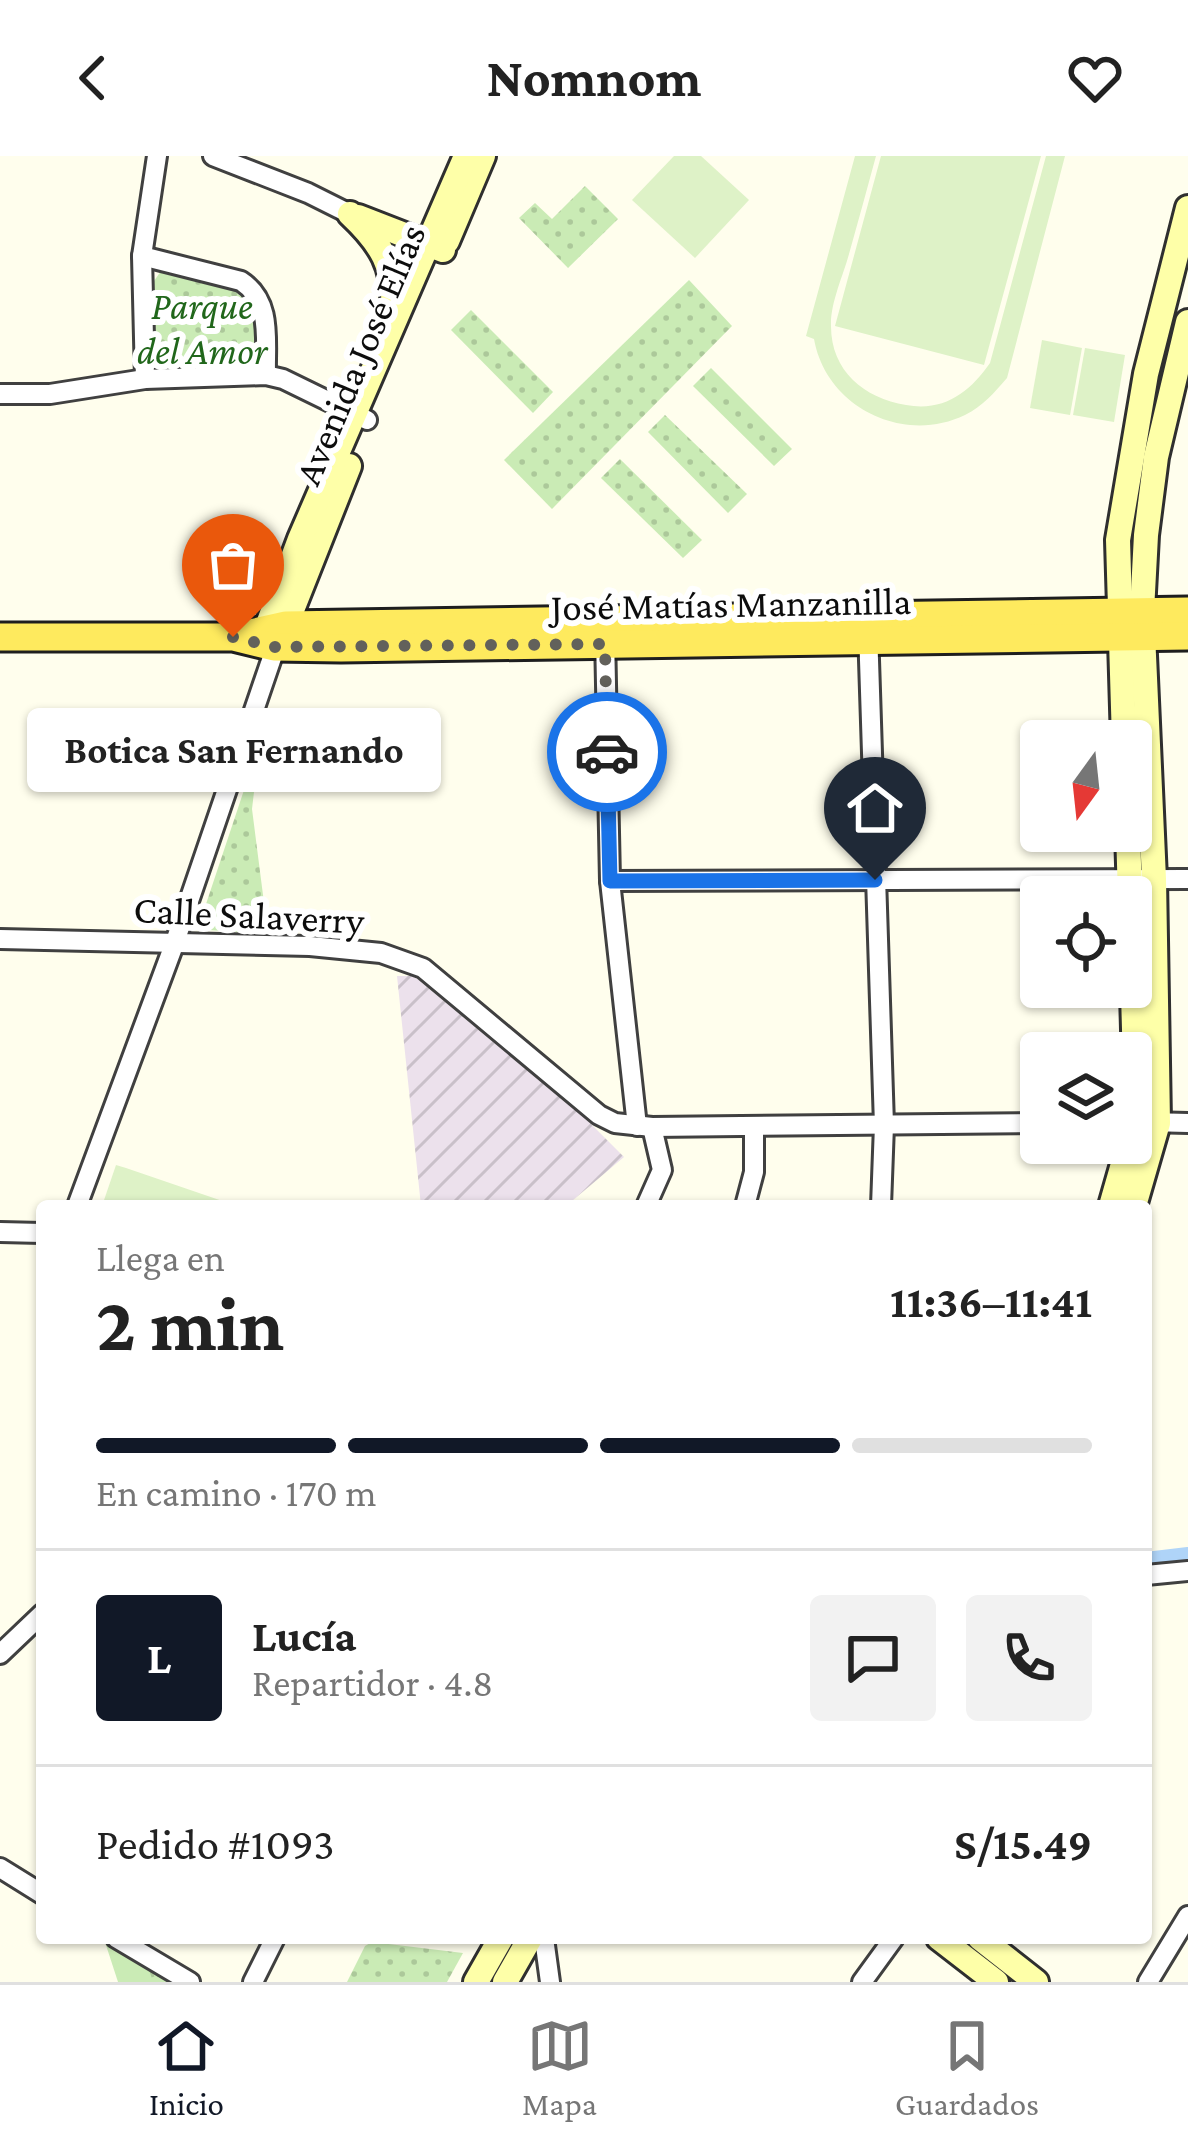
<!DOCTYPE html>
<html lang="es">
<meta charset="utf-8">
<style>
:root{--surface:#fff;--page:#f2f2f2;--text:#222;--muted:#767676;--line:#e0e0e0;--accent:#111827}
body{margin:0;font-family:"Crimson Pro",serif;background:var(--page);color:var(--text);height:100vh;display:flex;flex-direction:column;font-size:45px;white-space:nowrap}
*{box-sizing:border-box;margin:0}
p{font-size:39px;color:var(--muted)}
.icon{flex:none;width:66px;height:66px;fill:none;stroke:currentColor;stroke-width:2;stroke-linecap:round;stroke-linejoin:round}
.map{position:relative;flex:1;overflow:hidden}
.details{position:absolute;left:36px;top:1044px;width:1116px;height:744px;display:flex;flex-direction:column;background:var(--surface);border-radius:12px;box-shadow:0 3px 9px #0004}
.details>*{flex:none}
.needle{width:78px;rotate:195deg}
.controls{position:absolute;left:1020px;top:564px;display:grid;gap:24px}
.controls a{display:grid;place-items:center;width:132px;height:132px;border-radius:12px;background:var(--surface);box-shadow:0 3px 9px #0004;font-size:60px}
.pin{position:absolute;display:grid;place-items:center;width:102px;height:102px;color:#fff;margin:-123px -51px;border-radius:50% 50% 50% 0;rotate:-45deg;box-shadow:0 0 12px #0007}
.pin .icon{rotate:45deg}
.courier{position:absolute;display:grid;place-items:center;width:120px;height:120px;margin:-60px;border:9px solid #1a73e8;border-radius:50%;background:#fff;color:#222;box-shadow:0 3px 15px #0007}
.bubble{position:absolute;height:84px;border-radius:12px;background:var(--surface);box-shadow:0 3px 9px #0004;font-size:39px;font-weight:700;line-height:84px;text-align:center}
.summary em{font-style:normal;font-weight:700}
.summary div{display:flex;flex-direction:column-reverse}
.summary{display:flex;align-items:center;justify-content:space-between;height:204px;padding:0 60px}
h1{font-size:78px;font-weight:700;line-height:90px}
.bar{display:grid;grid-template-columns:repeat(4,1fr);gap:18px 12px;align-content:center;height:144px;padding:0 60px}
.bar i{height:15px;border-radius:9px;background:var(--line)}
.bar .active{background:var(--accent)}
.bar p{grid-column:span 4}
.line{display:flex;align-items:center;gap:30px;padding:0 60px;border-top:3px solid var(--line)}
.line div{flex:1}
.round{display:grid;place-items:center;flex:none;width:126px;height:126px;border-radius:12px;background:var(--page)}
header{display:flex;justify-content:space-between;align-items:center;height:156px;padding:0 60px;background:var(--surface);font-size:54px;font-weight:700}
.dock{display:flex;justify-content:space-around;align-items:center;height:168px;border-top:3px solid var(--line);background:var(--surface);font-size:33px;color:var(--muted)}
.dock a{display:grid;justify-items:center;gap:6px}
.dock .active{color:var(--accent)}
.map>svg:first-child{display:block}
.industrial{fill:url(#industrial-furrows)}
.grass{fill:url(#grass-tufts)}
.park{fill:url(#park-dots)}
.pitch{fill:#def2c7}
.lines{fill:none;stroke-linecap:round;stroke-linejoin:round}
.canal{stroke:#afd4f8;stroke-width:16}
.street-casing{stroke:#404040;stroke-width:24}
.secondary-casing{stroke:#2f2f2f;stroke-width:30}
.primary-casing{stroke:#1e1e1e;stroke-width:33}
.street{stroke:#fff;stroke-width:18}
.secondary{stroke:#feffa8;stroke-width:24}
.primary{stroke:#feea5e;stroke-width:27}
.done{stroke:#62615b;stroke-width:12;stroke-dasharray:0 21.6}
.route{stroke:#1a73e8;stroke-width:15}
.labels{text-anchor:middle;stroke-width:12;stroke-linejoin:round;paint-order:stroke}
.park-label{font-size:39px;font-style:italic;fill:#21671b;stroke:#fff}
.street-label{font-size:39px;fill:#0d0d0d;stroke:#fff}
</style>
<header><svg class="icon" aria-label="back" viewBox="0 0 24 24"><path d="M15 5l-7 7 7 7"/></svg>Nomnom<svg class="icon" aria-label="heart" viewBox="0 0 24 24"><path d="M12 20l-8-8c-3-5 5-10 8-4 3-6 11-1 8 4z"/></svg></header>
<div class="map">
<svg width="1188" height="1826" viewBox="0 0 1188 1826">
<defs>
<pattern id="industrial-furrows" width="10" height="10" patternUnits="userSpaceOnUse" patternTransform="scale(3)"><rect width="10" height="10" fill="#ece1ec"/><path d="M-1 1l2-2M0 10L10 0M9 11l2-2" fill="none" stroke="#c9c0c9"/></pattern>
<pattern id="grass-tufts" width="24" height="20" patternUnits="userSpaceOnUse" patternTransform="scale(3)"><rect width="24" height="20" fill="#caebb5"/><path d="M3 7l-1-3M5 7V3M7 7l1-3M15 17l-1-3M17 17v-4M19 17l1-3" fill="none" stroke="#acc89a"/></pattern>
<pattern id="park-dots" width="8" height="8" patternUnits="userSpaceOnUse" patternTransform="scale(3)"><rect width="8" height="8" fill="#caebb5"/><path d="M2 2h.1M6 6h.1" fill="none" stroke="#acc89a" stroke-width="1.8" stroke-linecap="round"/></pattern>
</defs>
<rect width="100%" height="100%" fill="#fffeed"/>
<polygon class="industrial" points="397,820 414,820 586,963 624,1001 566,1050 421,1050"/>
<polygon class="grass" points="104,1783 177,1826 118,1826"/>
<g class="park">
<polygon points="585,30 618,63 568,112 519,62 535,47 552,63"/>
<path d="M166,114L237,134C259,150 264,186 255,212L156,215L154,125L161,115Z"/>
<polygon points="689,124 732,170 552,353 504,304"/>
<polygon points="471,154 553,236 533,257 451,174"/>
<polygon points="711,212 792,293 774,310 693,230"/>
<polygon points="665,259 747,338 728,357 648,276"/>
<polygon points="620,303 702,384 683,402 601,322"/>
<polygon points="244,634 254,636 252,653 268,778 208,774 200,766"/>
<polygon points="372,1786 463,1797 447,1826 347,1826 365,1790"/>
</g>
<g class="pitch">
<polygon points="674,0 701,0 749,44 695,102 632,44"/>
<path d="M855,0H876C867,33 858,66 849,98C843,120 830,148 831,170C831,215 864,242 906,249C944,256 970,236 990,207L1046,0H1065L1007,222C994,237 983,250 965,259C903,289 826,251 814,183L806,180Z"/>
<polygon points="881,0 1041,0 984,209 835,170"/>
<polygon points="1042,184 1082,192 1070,259 1030,252"/>
<polygon points="1085,192 1125,199 1114,266 1073,259"/>
<polygon points="116,1009 126,1012 237,1050 102,1050"/>
</g>
<g class="lines">
<polyline class="canal" points="1146,1404 1188,1399"/>
<g class="street-casing">
<g id="street">
<polyline points="213,0 308,37 350,58"/>
<path d="M142,100L241,125C273,146 265,185 266,219"/>
<polyline points="145,223 142,100 157,0"/>
<polyline points="0,238 50,238 145,223 266,219 283,223 367,264"/>
<polyline points="868,473 884,969 881,1050"/>
<polyline points="605,479 610,725 637,970"/>
<polyline points="610,725 1188,723"/>
<polyline points="0,783 310,790 381,797 423,812 599,959 615,967 652,971 1041,967"/>
<polyline points="1148,966 1188,967"/>
<polyline points="77,1050 175,786 278,484"/>
<polyline points="646,1050 662,1014 652,971"/>
<polyline points="745,1050 754,1016 754,971"/>
<polyline points="0,1076 42,1077"/>
<polyline points="1146,1419 1188,1415"/>
<polyline points="0,1498 42,1458"/>
<polyline points="0,1712 42,1738"/>
<polyline points="116,1782 190,1826"/>
<polyline points="544,1782 550,1826"/>
<polyline points="253,1826 275,1782"/>
<polyline points="862,1826 894,1782"/>
<polyline points="1148,1826 1188,1760"/>
</g>
</g>
<g class="secondary-casing">
<g id="secondary">
<path d="M350,58C381,87 396,111 393,155"/>
<polyline points="358,61 443,94"/>
<polyline points="447,85 483,0"/>
<polyline points="286,469 349,310"/>
<polyline points="267,471 300,383 466,0"/>
<polyline points="1124,585 1118,384 1146,218 1188,52"/>
<polyline points="1128,675 1130,741"/>
<polyline points="1131,763 1136,947 1131,978"/>
<polyline points="1111,1050 1129,987"/>
<polyline points="1134,1050 1158,967 1154,723 1142,455 1146,379 1156,301 1188,166"/>
<polyline points="939,1782 996,1826"/>
<polyline points="980,1782 1036,1826"/>
<polyline points="476,1826 501,1782"/>
<polyline points="505,1826 530,1782"/>
</g>
</g>
<g class="primary-casing">
<g id="primary">
<polyline points="237,480 286,469 1188,455"/>
<polyline points="0,481 233,481 274,491 341,492 1188,480"/>
</g>
</g>
<use href="#street" class="street"/>
<use href="#secondary" class="secondary"/>
<use href="#primary" class="primary"/>
</g>
<g class="lines">
<polyline class="done" points="233,481 274,491 605,488 607,596"/>
<polyline class="route" points="607,596 610,725 875,724"/>
</g>
<g class="labels">
<g class="park-label">
<text x="202" y="163">Parque<tspan x="202" dy="45">del Amor</tspan></text>
</g>
<g class="street-label">
<text transform="translate(359 198) rotate(-67)" y="14">Avenida José Elías</text>
<text transform="translate(731 447) rotate(-1)" y="14">José Matías Manzanilla</text>
<text transform="translate(249 758) rotate(3)" y="14">Calle Salaverry</text>
</g>
</g>
</svg>
<div class="controls">
<a><svg class="needle" viewBox="-14 -14 28 28"><path d="M0-13l5 13h-10z" fill="#e53935"/><path d="M0 13l5-13h-10z" fill="#767676"/></svg></a>
<a><svg class="icon" aria-label="locate" viewBox="0 0 24 24"><circle cx="12" cy="12" r="6"/><path d="M12 2v4M12 18v4M2 12h4M18 12h4"/></svg></a>
<a><svg class="icon" aria-label="layers" viewBox="0 0 24 24"><path d="M12 4l9 5-9 5-9-5zM3 14l9 5 9-5"/></svg></a>
</div>
<div class="pin" style="left:233px;top:481px;background:#ea580c"><svg class="icon" aria-label="bag" viewBox="0 0 24 24"><path d="M5 8h14l-1 12H6zM9 8a3 3 0 0 1 6 0"/></svg></div>
<div class="pin" style="left:875px;top:724px;background:#1f2937"><svg class="icon" aria-label="home" viewBox="0 0 24 24"><path d="M3 11l9-7 9 7M6 9v11h12V9"/></svg></div>
<div class="courier" style="left:607px;top:596px"><svg class="icon" aria-label="car" viewBox="0 0 24 24"><path d="M5 17H2v-5l4-1 3-4h7l3 4 3 1v5h-3M9 17h6M6 11h13"/><circle cx="7" cy="17" r="2"/><circle cx="17" cy="17" r="2"/></svg></div>
<div class="bubble" style="left:27px;top:552px;width:414px">Botica San Fernando</div>
<section class="details">
<div class="summary"><div><h1>2 min</h1><p>Llega en</p></div><em>11:36–11:41</em></div>
<div class="bar"><i class="active"></i><i class="active"></i><i class="active"></i><i></i><p>En camino · 170 m</p></div>
<div class="line" style="height:216px"><b class="round" style="background:var(--accent);color:#fff">L</b><div><b>Lucía</b><p>Repartidor · 4.8</p></div><a class="round"><svg class="icon" aria-label="chat" viewBox="0 0 24 24"><path d="M4 5h16v11H9l-5 4z"/></svg></a><a class="round"><svg class="icon" aria-label="phone" viewBox="0 0 24 24"><path d="M5 4h4l2 5-3 2q2 4 5 5l2-3 5 2v4C11 20 4 13 5 4z"/></svg></a></div>
<div class="line" style="height:156px"><div>Pedido #1093</div><b>S/15.49</b></div>
</section>
</div>
<nav class="dock">
<a class="active"><svg class="icon" aria-label="home" viewBox="0 0 24 24"><path d="M3 11l9-7 9 7M6 9v11h12V9"/></svg>Inicio</a>
<a><svg class="icon" aria-label="map" viewBox="0 0 24 24"><path d="M3 6l6-2 6 2 6-2v14l-6 2-6-2-6 2zM9 4v14M15 6v14"/></svg>Mapa</a>
<a><svg class="icon" aria-label="saved" viewBox="0 0 24 24"><path d="M7 4h10v16l-5-4-5 4z"/></svg>Guardados</a>
</nav>
